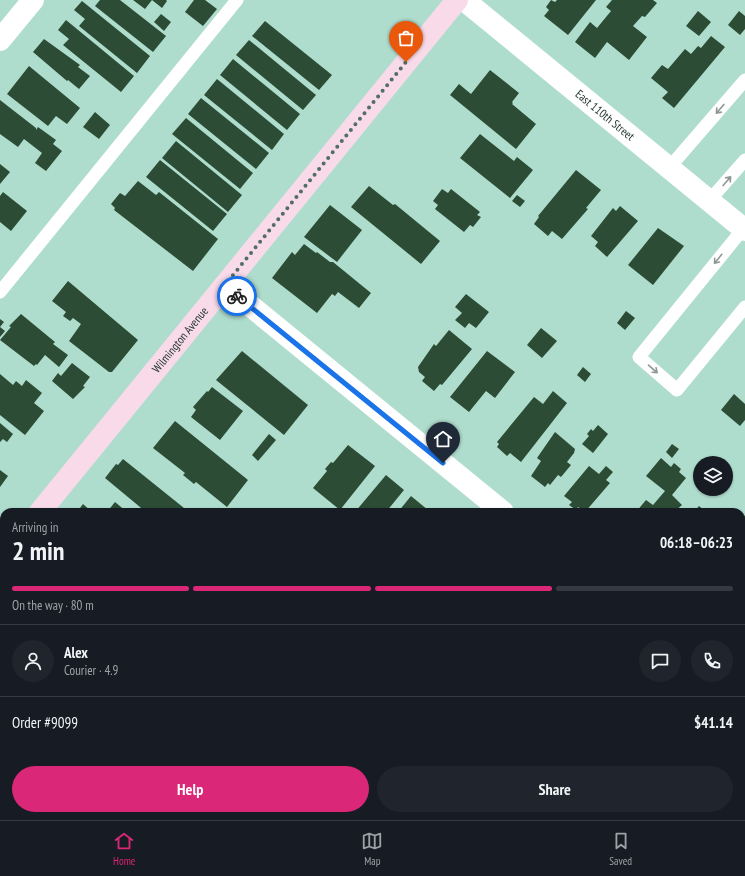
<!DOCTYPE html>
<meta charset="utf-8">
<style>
:root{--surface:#171b24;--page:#20242c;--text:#f1f3f6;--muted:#9ea1a6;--line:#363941;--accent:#db2777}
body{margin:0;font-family:"PT Sans Narrow",sans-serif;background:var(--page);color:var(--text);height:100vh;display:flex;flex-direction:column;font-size:15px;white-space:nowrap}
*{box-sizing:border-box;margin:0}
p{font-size:13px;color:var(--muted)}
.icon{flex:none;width:22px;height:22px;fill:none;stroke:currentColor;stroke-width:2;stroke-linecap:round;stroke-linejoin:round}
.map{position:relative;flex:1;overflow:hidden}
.side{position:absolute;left:0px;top:508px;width:745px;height:312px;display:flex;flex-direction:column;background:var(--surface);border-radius:12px 12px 0 0;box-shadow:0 1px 3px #0004}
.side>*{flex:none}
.tools{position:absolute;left:693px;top:456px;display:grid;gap:8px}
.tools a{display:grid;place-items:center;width:40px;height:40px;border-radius:50%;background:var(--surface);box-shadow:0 1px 3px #0004;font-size:20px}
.pin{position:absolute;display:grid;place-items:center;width:34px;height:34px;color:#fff;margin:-41px -17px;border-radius:50% 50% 50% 0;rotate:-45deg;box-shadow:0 0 4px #0007}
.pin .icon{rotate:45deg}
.courier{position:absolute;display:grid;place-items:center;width:40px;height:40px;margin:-20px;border:3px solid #1a73e8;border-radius:50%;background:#fff;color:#222;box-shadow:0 1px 5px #0007}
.summary em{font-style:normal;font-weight:700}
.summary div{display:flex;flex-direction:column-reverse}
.summary{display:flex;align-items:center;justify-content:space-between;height:68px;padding:0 12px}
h1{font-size:26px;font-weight:700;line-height:30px}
.bar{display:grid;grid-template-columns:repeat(4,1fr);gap:6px 4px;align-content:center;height:48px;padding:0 12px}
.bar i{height:5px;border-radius:3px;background:var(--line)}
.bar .selected{background:var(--accent)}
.bar p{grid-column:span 4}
.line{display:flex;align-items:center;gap:10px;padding:0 12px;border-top:1px solid var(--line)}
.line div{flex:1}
.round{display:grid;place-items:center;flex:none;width:42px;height:42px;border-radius:21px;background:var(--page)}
.cta{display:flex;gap:8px;margin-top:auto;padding:8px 12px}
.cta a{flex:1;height:46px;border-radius:24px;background:var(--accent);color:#fff;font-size:16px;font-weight:700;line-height:46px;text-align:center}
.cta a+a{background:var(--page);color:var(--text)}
.tabs{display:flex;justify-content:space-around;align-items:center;height:56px;border-top:1px solid var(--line);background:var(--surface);font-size:11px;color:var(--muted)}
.tabs a{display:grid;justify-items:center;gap:2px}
.tabs .selected{color:var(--accent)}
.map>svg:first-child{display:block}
.building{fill:#2c4c35}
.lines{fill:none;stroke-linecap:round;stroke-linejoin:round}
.service{stroke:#fff;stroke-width:13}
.minor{stroke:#fff;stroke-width:22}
.secondary{stroke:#f8dae8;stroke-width:22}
.oneway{stroke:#8f9896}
.done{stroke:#516e64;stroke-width:4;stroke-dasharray:0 7.2}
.route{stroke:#1a73e8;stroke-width:5}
.labels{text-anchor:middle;stroke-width:4;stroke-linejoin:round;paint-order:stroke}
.street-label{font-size:12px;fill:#1f322c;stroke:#afddcd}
</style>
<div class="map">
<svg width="745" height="820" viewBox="0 0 745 820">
<rect width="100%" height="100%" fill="#afddcd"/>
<g class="building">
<polygon points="100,0 120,0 166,36 153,52 95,6"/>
<polygon points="133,0 166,0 167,1 162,8 152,0 145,9"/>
<polygon points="194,0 205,0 217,9 203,26 185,12"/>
<polygon points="551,0 555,2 557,0 596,0 568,35 544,16 549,10 546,7"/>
<polygon points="612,0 653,0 657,3 645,17 642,16 633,26 647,37 629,60 607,42 595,58 575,42 590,22 597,28 611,11 606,7"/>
<polygon points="82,1 150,56 137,73 79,26 85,19 74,10"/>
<polygon points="698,11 711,22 699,36 686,26"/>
<polygon points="739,11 745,16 745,29 740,35 728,25"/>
<polygon points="161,14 171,22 164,31 154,22"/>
<polygon points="66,20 134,76 121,92 63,45 69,39 58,30"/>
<polygon points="265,21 332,75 319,90 252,36"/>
<polygon points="711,36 725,47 674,108 662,98 668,92 651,78 662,65 668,69 685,49 691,54 698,46 701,48"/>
<polygon points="44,39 80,65 78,67 90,76 79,89 68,80 67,81 33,52"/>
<polygon points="249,40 316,95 303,110 236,55"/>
<polygon points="233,59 300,114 287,130 220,75"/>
<polygon points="29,66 80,108 67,124 56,116 48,126 7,94"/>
<polygon points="490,70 519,93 512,102 513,103 512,104 536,124 516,149 450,95 459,84 471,94"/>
<polygon points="217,79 284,134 272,150 204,95"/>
<polygon points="201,98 269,153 256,169 188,114"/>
<polygon points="0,100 36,128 36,130 38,127 56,140 53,144 62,151 46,171 35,163 42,153 24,139 18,147 0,134"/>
<polygon points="95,112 110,125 99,139 83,127"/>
<polygon points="186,118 253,173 240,189 172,134"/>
<polygon points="480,134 514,161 517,157 533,170 510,198 460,158"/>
<polygon points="176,141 242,195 228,212 162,158"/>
<polygon points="160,160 227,214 213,231 146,177"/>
<polygon points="0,164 10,172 0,184"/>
<polygon points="576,170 601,190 586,208 588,209 562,239 552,231 548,236 534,224 539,217 538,216"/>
<polygon points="138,181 156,195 159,192 218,239 193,271 114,210 115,208 111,204 120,193 125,196"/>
<polygon points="369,186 393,205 395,204 440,241 421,264 351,207"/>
<polygon points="442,189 448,193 451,189 480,212 477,215 481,217 473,227 470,225 464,232 435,209 438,205 433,201"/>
<polygon points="3,192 27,211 11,231 0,222 0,196"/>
<polygon points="517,195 525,201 520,207 512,201"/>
<polygon points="330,205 362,230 337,262 304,237"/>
<polygon points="620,206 638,221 607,257 595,246 598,242 591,236 613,208 616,211"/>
<polygon points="658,228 684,246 653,285 628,265"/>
<polygon points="304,244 316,253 317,252 330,262 333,262 371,293 359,308 338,292 335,296 332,294 317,313 272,278 292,252 295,255"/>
<polygon points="68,281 138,340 112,372 109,372 69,341 81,324 73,318 70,321 63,316 66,312 52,301"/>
<polygon points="466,294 489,312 476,328 469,323 465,328 455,320 462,313 455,307"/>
<polygon points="626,311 635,318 625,330 617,323"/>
<polygon points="21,314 55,342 53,344 68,355 59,367 45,355 37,365 36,364 34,366 0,340 11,327 9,326"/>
<polygon points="0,319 4,322 0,327 5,331 0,337"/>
<polygon points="541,328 557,341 542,358 527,345"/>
<polygon points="449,330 472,349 442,385 440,384 434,391 422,381 425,377 419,372 418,367 434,344 436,346"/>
<polygon points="242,351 308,405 284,435 216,380"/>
<polygon points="487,351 515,372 495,398 486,391 469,412 450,397"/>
<polygon points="72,363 90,377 83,386 85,387 73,399 52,381 58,373 61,376"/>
<polygon points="583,367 591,374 585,382 577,375"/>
<polygon points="0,374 13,385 16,381 22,386 26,380 42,393 34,403 44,411 25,435 0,415"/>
<polygon points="212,387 243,411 220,440 191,417 196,410 193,407 207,391 208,392"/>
<polygon points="553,391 567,403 521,462 510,453 507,456 497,447 499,444 497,442 534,397 543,404"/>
<polygon points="734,394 745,404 745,420 740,426 721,410"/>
<polygon points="175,421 248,480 227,507 196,482 194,484 183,475 185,473 153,448"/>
<polygon points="0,423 13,434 7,442 3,439 0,442"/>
<polygon points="598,425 608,434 593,453 582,444 589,436 587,434 591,429 593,431"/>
<polygon points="555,432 575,449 574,453 567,462 571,465 561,477 558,475 550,485 548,483 545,487 531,476 541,461 537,458"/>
<polygon points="269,434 276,440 258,461 252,455"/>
<polygon points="672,444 679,449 672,458 666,452"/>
<polygon points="348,445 375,466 340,510 313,488 327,471 325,469 331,462 333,463"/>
<polygon points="661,458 671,467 674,463 681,469 679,472 686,478 672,495 682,505 674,512 636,512 646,500 653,505 665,491 646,476"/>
<polygon points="123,459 189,512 146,512 105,478 116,464 118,465"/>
<polygon points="589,466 599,474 606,466 613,472 606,480 610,483 585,512 578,507 576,510 569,505 572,502 564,496"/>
<polygon points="0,470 8,476 0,487"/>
<polygon points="386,475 404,490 386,512 355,512"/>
<polygon points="411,496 428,510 427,512 398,512"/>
<polygon points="115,502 127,512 107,512"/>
<polygon points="83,504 92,512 77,512"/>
<polygon points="699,506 706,512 694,512"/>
<polygon points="745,515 745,539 741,536 741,520"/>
<polygon points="741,559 745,562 745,581 741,586"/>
<polygon points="745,590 745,626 741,631 741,595"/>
<polygon points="4,643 4,667 0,664 0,645 2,647"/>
<polygon points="4,718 4,732 0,729 0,723"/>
<polygon points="0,740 4,743 4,791 2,793 0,791"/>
<polygon points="745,771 745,811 743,813 741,811 741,776"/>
<polygon points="17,816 24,816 29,820 14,820"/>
<polygon points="125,816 142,816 145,819 130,820"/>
<polygon points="159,816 171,816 176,820 155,820"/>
<polygon points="200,816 218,816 215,820 198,820"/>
<polygon points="225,816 250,816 247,820 222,820"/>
<polygon points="265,816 303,816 300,820 262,820"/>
<polygon points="466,816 490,816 487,820 463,820"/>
<polygon points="510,816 535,816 532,820 507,820"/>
<polygon points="548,816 549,816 554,820 545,820"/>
<polygon points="654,816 662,816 667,820 653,820 652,819"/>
<polygon points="691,816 697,816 704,820 688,820"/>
</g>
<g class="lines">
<g class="service">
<polyline points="669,168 745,80"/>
<polyline points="709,201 745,160"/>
<polyline points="743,229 639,357 677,390 745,307"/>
<polyline points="0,292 237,0"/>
</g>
<g class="minor">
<path id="s1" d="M464,0L745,230"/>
<polyline points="0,40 33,0"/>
<polyline points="225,285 503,512"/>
<polyline points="741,705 745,708"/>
<polyline points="377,816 382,820"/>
</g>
<g class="secondary">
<path id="s2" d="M40,512L457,0"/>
<polyline points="0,561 4,556"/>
</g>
</g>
<defs><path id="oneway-shaft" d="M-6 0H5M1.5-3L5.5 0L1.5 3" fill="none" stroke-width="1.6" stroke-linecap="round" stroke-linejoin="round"/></defs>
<g class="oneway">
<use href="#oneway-shaft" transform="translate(720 109) rotate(131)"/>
<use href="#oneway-shaft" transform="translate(727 181) rotate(-49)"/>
<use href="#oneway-shaft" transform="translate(718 259) rotate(129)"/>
<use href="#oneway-shaft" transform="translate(653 369) rotate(41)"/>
</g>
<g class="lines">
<polyline class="done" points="237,296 225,285 406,62"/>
<polyline class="route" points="237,296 443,463"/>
</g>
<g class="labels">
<g class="street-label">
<text dy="4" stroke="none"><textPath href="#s1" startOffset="182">East 110th Street</textPath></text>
<text dy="4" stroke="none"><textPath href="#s2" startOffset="222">Wilmington Avenue</textPath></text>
</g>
</g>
</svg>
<div class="tools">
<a><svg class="icon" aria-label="layers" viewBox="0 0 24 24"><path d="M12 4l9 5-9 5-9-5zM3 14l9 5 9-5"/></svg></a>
</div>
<div class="pin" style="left:406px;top:62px;background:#ea580c"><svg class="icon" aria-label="bag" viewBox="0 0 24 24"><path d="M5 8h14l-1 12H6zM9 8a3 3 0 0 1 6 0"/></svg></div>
<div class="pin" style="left:443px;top:463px;background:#1f2937"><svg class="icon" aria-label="home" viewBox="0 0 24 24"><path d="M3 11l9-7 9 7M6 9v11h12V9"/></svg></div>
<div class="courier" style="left:237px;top:296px"><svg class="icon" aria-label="bike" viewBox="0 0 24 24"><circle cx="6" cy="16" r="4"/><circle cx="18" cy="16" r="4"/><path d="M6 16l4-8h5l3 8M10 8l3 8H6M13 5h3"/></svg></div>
<section class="side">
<div class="summary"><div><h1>2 min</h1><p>Arriving in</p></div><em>06:18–06:23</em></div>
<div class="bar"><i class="selected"></i><i class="selected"></i><i class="selected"></i><i></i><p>On the way · 80 m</p></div>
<div class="line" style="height:72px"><a class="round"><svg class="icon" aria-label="person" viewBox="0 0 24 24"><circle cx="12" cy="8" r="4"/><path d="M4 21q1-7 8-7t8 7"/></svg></a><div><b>Alex</b><p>Courier · 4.9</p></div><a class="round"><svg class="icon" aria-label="chat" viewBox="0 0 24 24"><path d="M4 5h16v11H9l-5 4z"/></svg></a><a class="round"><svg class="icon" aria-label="phone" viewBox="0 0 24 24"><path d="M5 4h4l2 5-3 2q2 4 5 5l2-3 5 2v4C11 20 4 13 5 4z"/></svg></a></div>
<div class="line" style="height:52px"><div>Order #9099</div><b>$41.14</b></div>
<div class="cta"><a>Help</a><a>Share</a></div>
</section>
</div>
<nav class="tabs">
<a class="selected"><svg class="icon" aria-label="home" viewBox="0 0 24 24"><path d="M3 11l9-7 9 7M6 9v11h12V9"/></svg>Home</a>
<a><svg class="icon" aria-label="map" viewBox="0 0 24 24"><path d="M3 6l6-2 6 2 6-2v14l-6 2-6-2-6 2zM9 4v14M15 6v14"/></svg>Map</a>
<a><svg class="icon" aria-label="saved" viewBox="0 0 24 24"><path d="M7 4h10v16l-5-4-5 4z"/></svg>Saved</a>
</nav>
